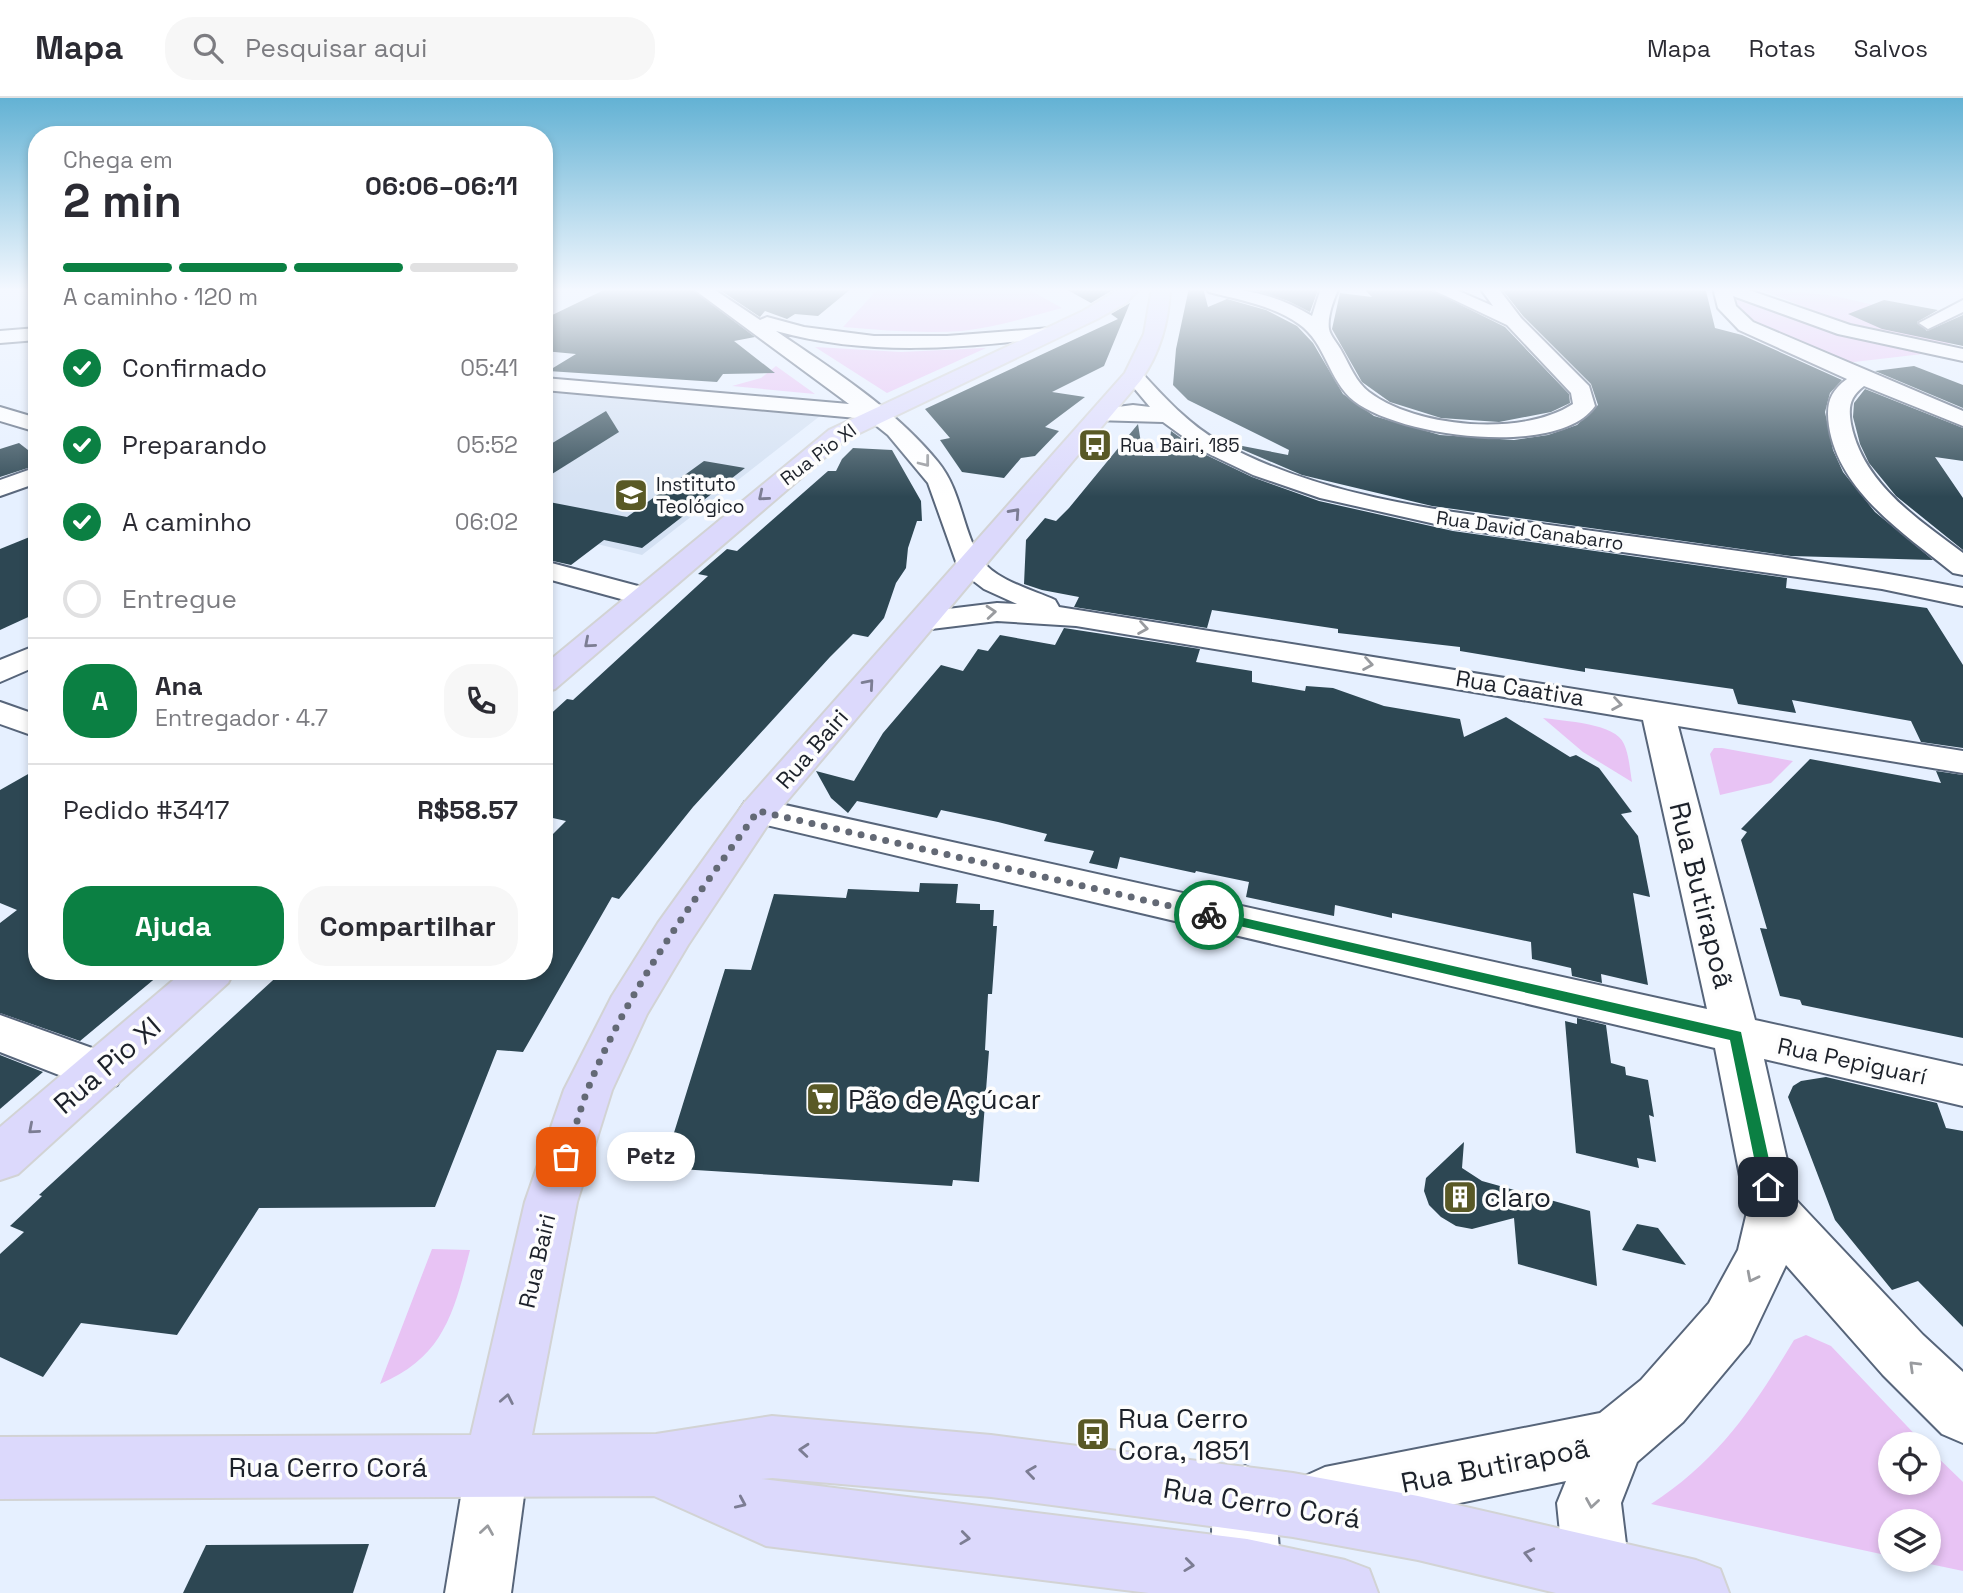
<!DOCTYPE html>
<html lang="pt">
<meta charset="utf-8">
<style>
:root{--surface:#fff;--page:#f7f7f7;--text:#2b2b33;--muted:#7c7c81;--line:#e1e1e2;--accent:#0b8043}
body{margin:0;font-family:"Space Grotesk",sans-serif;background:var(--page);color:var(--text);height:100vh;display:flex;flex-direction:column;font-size:26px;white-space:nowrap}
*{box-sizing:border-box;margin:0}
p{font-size:23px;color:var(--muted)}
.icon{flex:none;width:38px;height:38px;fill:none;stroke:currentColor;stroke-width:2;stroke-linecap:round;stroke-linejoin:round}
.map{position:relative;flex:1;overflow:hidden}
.details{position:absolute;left:28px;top:28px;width:525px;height:854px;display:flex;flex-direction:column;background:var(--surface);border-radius:28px;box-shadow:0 4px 10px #0003}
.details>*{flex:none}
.fabs{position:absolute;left:1878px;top:1334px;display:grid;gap:14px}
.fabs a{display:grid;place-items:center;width:63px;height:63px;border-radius:50%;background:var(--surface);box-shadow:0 4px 10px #0003;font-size:35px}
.pin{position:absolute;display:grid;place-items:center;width:60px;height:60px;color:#fff;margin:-30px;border-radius:14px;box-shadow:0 4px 10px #0006}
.courier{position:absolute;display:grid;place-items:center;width:70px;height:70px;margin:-35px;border:5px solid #0b8043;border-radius:50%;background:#fff;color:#222;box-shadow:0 2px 9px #0007}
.bubble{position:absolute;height:49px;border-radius:24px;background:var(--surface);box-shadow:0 4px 10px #0003;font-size:23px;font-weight:700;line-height:49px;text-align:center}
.head em{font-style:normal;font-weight:700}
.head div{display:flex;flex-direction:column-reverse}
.head{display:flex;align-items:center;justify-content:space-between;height:119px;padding:0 35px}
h1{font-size:46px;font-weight:700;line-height:52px}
.bar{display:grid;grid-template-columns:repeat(4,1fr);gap:10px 7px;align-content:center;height:84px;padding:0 35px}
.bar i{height:9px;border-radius:5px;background:var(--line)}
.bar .selected{background:var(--accent)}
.bar p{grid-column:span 4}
.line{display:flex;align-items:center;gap:18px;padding:0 35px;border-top:2px solid var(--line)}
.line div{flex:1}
.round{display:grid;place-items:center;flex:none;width:74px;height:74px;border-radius:28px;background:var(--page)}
ol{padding:0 35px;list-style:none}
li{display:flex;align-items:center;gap:21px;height:77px}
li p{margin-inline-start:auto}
li .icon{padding:7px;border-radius:50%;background:var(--accent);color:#fff;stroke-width:4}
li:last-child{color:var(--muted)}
li i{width:38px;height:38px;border:4px solid var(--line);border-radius:50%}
.cta{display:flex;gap:14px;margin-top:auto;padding:14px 35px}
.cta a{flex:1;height:80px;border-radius:28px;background:var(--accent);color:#fff;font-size:28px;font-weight:700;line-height:80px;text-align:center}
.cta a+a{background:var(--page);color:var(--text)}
header{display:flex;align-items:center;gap:42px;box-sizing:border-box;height:98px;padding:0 35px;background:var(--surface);border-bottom:2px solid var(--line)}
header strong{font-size:33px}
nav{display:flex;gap:38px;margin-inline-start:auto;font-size:24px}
.search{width:490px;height:63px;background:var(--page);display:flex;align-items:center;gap:18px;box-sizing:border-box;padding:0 24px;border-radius:28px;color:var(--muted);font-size:26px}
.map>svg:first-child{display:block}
.built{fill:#d4e1f3}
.green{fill:#e8c3f4}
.building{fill:#2d4753}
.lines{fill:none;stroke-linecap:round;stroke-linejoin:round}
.minor-casing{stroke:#57657a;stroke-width:4}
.major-casing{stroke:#d2d3d4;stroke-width:4}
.minor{fill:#fff;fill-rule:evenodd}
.major{fill:#dcd9fc;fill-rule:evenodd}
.oneway{stroke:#999b9f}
.oneway2{stroke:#7c7d93}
.route{fill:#0b8043}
.done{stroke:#636975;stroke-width:7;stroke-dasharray:0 12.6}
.labels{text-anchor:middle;stroke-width:7;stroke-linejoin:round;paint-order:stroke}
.far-poi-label{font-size:19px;fill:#1c212a;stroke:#fdfdfd;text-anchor:start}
.far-street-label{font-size:19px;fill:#1c212a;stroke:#fdfdfd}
.street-label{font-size:23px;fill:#1c212a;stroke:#fdfdfd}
.near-street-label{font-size:28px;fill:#1c212a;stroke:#fdfdfd}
.near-poi-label{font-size:28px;fill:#1c212a;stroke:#fdfdfd;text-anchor:start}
</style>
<header>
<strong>Mapa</strong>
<div class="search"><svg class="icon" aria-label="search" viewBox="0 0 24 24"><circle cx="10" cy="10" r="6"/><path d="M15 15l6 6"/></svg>Pesquisar aqui</div>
<nav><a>Mapa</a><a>Rotas</a><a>Salvos</a></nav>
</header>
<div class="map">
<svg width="1963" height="1495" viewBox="0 0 1963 1495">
<rect width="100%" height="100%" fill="#e6f0ff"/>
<polygon class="built" points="544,294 820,318 642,457 544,433"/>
<g class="green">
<path d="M981,190H1026L1062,210C1029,219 996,229 962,233C922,236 883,232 843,229L876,193Z"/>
<polygon points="1758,190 1835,198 1887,210 1878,212 1950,244 1949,249 1835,222"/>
<polygon points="1731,196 1931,255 1837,266 1745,220"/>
<polygon points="815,249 901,254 986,250 887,295"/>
<polygon points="776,268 815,296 732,288 761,280"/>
<path d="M1543,620C1563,623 1616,625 1624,646C1629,657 1630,672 1632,684L1583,654Z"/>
<polygon points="1714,650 1722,650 1793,663 1771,685 1720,697 1710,656"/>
<path d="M432,1151L470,1152C454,1214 444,1259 380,1286Z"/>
<path d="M1806,1237L1831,1248L1924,1346H1890V1384H1928L1929,1351L1963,1384V1473L1906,1461H1928V1423H1890V1458L1651,1406C1718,1363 1754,1309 1794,1242Z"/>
</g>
<g class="building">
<polygon points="608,190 690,190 755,239 734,243 775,275 723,276 717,284 548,273 576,256 544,253 544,221"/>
<polygon points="717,190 852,190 818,218 795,216 787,221 765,213 760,219"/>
<polygon points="1064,190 1116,190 1091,205"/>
<polygon points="1189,190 1203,190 1208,209 1227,201 1266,212 1297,228 1313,245 1343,296 1374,318 1440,337 1514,342 1548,337 1577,327 1598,307 1591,286 1523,218 1501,190 1675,190 1706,193 1715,230 1742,237 1842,282 1830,295 1825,314 1833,352 1843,374 1875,414 1933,462 1791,458 1432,408 1302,377 1227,345 1288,357 1289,352 1188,302 1173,287 1176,251"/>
<polygon points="1255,190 1304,190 1318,192 1310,214 1288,203 1251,191"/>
<polygon points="1363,190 1427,190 1505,229 1569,296 1570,305 1551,314 1499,324 1441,320 1390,304 1362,284 1332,231 1340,195 1372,199"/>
<polygon points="1884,202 1938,212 1917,224 1927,233 1963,217 1963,248 1882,231 1848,216"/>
<polygon points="1130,205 1104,268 1052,294 1085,299 1045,329 1059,333 1035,358 1021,360 1004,380 962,374 940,342 950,340 925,311 1118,221 1111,216"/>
<polygon points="1914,268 1963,287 1963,310 1875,273"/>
<polygon points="1865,291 1963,330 1963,363 1935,359 1963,400 1963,452 1896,398 1869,365 1860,346 1853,319 1854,305"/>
<polygon points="606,313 619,334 544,381 544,350"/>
<polygon points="1138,326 1143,358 1168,358 1171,333 1202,355 1252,379 1319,403 1453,433 1787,480 1786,490 1927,510 1963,567 1963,650 1921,644 1911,623 1792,602 1796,615 1738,606 1733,591 1585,570 1585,574 1460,553 1460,549 1338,535 1338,531 1212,512 1207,530 1074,509 1079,499 1042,492 1024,486 1026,442 1045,420 1056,423 1069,410"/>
<polygon points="19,345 37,359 37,367 0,379 0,351"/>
<polygon points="853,350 892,352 921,403 922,423 917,423 908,450 906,470 896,485 884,520 868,539 853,536 830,559 693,709 619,801 612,799 523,954 497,952 435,1109 259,1110 177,1237 81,1225 43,1279 0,1259 0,1156 24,1134 10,1128 42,1098 39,1097 283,873 544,873 544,745 566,723 544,718 544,622 567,601 573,602 708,478 698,476 727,451 737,453 828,373 836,373 842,361"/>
<polygon points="704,363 745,370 642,450 604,442 571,467 544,461 544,403 627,419"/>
<polygon points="37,436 37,515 0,532 0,451"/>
<polygon points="1064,530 1200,551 1196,564 1252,573 1252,584 1305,593 1306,588 1333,590 1384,608 1460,621 1464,639 1506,619 1570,659 1576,657 1599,670 1632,714 1621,716 1638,738 1650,799 1633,795 1648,887 1601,876 1602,885 1572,878 1571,870 1532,861 1531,844 1392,815 1392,820 1335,807 1334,818 1246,799 1249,784 1196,773 1195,775 1120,759 1117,771 1089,765 1094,753 1044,743 1047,736 998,724 941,712 937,720 857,703 848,715 831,700 816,673 854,683 883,635 941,567 963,573 978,551 988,553 1000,537 1055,547"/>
<polygon points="1810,661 1941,685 1936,673 1963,677 1963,940 1802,907 1800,902 1780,898 1760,830 1767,831 1741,742 1747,734 1741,731"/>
<polygon points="37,671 37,873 164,873 80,943 0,915 0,825 17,812 0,805 0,692"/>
<polygon points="920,785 958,786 956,805 980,806 980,812 994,812 993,828 997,828 992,896 988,896 985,952 989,953 979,1084 953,1082 952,1088 663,1070 725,871 751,872 774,796 846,800 848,791 919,794"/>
<polygon points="1577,920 1606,927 1611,965 1625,969 1626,977 1648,982 1654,1019 1649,1017 1656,1064 1637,1060 1639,1070 1576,1055 1565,923 1577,926"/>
<polygon points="0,957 43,974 0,1011"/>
<polygon points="1826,979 1937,1005 1946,1030 1963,1033 1963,1229 1918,1183 1892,1192 1835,1122 1788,999 1793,988 1801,983"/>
<polygon points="1464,1044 1462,1070 1482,1083 1590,1113 1597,1188 1518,1166 1514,1120 1472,1131 1456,1128 1441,1119 1429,1107 1424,1093 1426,1080"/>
<polygon points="1637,1126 1658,1130 1686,1167 1622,1152"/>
<polygon points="369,1446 353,1495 183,1495 206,1447"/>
</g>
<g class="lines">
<g class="minor-casing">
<g id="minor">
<path d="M692,190H712L760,222L767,219L804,229L874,238H947L1063,229L1066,233L1056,239C962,250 869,259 776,233C832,271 895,311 938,364C962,393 962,433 981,461C995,482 1033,492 1055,502L1059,509L1963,653V675L1678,628L1755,922L1963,968V1008L1764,961L1796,1102L1923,1237L1963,1274V1345L1942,1336L1883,1277L1786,1167L1749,1245L1683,1324L1637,1364L1621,1405L1632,1495H1566L1557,1405L1566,1383L1325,1433L1303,1423L1293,1401L1303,1379L1325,1369L1600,1315L1641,1282L1709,1205L1738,1152L1747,1114L1715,950L758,725L745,722L739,713L745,704L758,701L1707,911L1643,622L1076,528L997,523L923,532L912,529L908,523L912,517L923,514L997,505L1017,506L984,491L959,472L928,385L888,337L868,321L544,292V280L849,306Z"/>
<path d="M1206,190C1244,189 1280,198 1312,218L1321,190H1339C1334,200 1327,219 1329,231C1330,238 1339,247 1342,254C1350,268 1356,284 1369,294C1416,330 1523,339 1573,306L1571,295L1507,227L1429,190H1452L1493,208L1480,190H1498L1521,220L1589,288L1595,308C1558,361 1398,338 1354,303C1328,282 1326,245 1299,226C1272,207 1239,202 1209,194Z"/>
<path d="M1713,190H1743L1850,227L1963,251V263L1838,236L1733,198L1736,208L1753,224L1963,313V328L1864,288C1850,299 1848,308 1851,326C1863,386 1918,421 1963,455V477L1953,475C1905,436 1839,394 1829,328C1826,307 1829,294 1847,281L1739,232L1718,210Z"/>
<polygon points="1963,202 1963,214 1928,231 1919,225"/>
<polygon points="37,230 37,242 0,245 0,233"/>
<path d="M1134,272L1141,274C1165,300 1188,326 1220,344C1324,401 1449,414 1564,429C1697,448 1831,463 1963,490V508L1882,491L1453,430L1320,400L1253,377L1203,353L1163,324L1094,322L1091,317L1094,312L1133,307L1150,309L1124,278Z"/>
<polygon points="0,309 37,320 37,334 0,323"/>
<polygon points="37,369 37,385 0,398 0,382"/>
<polygon points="544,463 653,492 658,498 653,504 643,507 544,480"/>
<polygon points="37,547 37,568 0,584 0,562"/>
<polygon points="0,604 37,617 37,639 0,626"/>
<polygon points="0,917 117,959 124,973 117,987 100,993 0,954"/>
<polygon points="497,1337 519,1346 528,1368 511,1495 445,1495 466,1368 475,1346"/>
<path d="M1245,1368L1267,1378C1283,1416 1273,1457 1288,1495H1222C1209,1460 1208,1412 1223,1378Z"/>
</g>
</g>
<g class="major-casing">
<g id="major">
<polygon points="1121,190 1140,190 1126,205 1097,221 845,342 555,591 544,594 544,567 829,332 1083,213"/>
<path d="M1152,190H1170C1169,222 1160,255 1141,282L771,722L688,847L647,916L612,992L577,1104L532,1337L656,1336L772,1318L991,1337L1293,1375L1418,1398L1696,1462L1720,1471L1729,1495H1556L1418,1462L1293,1439L991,1399L772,1380L761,1381L1247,1441L1345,1462L1369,1471L1378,1495H1149L766,1448L654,1398L0,1401V1339L471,1337L525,1104L564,992L612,898L658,825L745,704L1125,275L1144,236Z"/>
<polygon points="184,873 234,873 228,885 18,1076 0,1082 0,1029"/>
</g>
</g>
<use href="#minor" class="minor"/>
<use href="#major" class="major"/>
</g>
<defs><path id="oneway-chevron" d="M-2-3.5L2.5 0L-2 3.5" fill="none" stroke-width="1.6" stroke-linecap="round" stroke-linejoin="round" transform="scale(1.75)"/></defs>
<g class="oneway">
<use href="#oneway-chevron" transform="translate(925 364) rotate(52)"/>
<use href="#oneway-chevron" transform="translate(991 514) rotate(-5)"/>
<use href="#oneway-chevron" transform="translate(1143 530) rotate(9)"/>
<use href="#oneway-chevron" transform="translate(1368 566) rotate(9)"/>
<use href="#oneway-chevron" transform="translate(1617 606) rotate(9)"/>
<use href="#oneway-chevron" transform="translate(1752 1179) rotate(117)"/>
<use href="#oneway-chevron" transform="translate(1914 1268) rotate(-136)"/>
<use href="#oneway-chevron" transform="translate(1592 1405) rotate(99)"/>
<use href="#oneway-chevron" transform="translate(487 1432) rotate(-81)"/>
</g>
<g class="oneway2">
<use href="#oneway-chevron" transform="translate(763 398) rotate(140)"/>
<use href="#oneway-chevron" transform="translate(1015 415) rotate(-48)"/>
<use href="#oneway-chevron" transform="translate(589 545) rotate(139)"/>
<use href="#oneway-chevron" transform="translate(869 586) rotate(-49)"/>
<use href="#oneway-chevron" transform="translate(33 1031) rotate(139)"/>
<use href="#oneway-chevron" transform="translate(507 1301) rotate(-79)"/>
<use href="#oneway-chevron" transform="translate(804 1352) rotate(-175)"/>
<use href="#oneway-chevron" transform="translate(1031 1374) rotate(-172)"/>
<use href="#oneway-chevron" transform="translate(741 1405) rotate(24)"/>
<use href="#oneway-chevron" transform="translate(965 1440) rotate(7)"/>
<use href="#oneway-chevron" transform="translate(1529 1456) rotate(-167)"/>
<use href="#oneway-chevron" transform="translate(1189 1467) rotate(7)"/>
</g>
<linearGradient id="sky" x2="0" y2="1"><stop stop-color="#63b2d4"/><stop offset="0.48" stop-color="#f4f8ff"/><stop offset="1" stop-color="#f4f8ff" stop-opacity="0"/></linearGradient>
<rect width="1963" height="399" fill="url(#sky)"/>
<polygon class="route" points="1209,812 1741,934 1775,1089 1773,1094 1768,1096 1760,1089 1730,942 1205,820 1203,817"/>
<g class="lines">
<path class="done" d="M566,1059C573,1037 579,1015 587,993C627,892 695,800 758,713L1209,817"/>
</g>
<defs>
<g id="bus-square" transform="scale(1.75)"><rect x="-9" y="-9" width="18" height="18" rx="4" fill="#595926" stroke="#fdfdfd"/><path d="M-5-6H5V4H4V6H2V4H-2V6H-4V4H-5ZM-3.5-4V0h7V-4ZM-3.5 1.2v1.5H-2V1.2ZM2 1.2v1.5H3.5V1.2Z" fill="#fff"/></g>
<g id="university-square" transform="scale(1.75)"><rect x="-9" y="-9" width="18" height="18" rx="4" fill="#595926" stroke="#fdfdfd"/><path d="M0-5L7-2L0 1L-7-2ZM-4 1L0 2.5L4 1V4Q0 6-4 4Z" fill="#fff"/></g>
<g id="supermarket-square" transform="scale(1.75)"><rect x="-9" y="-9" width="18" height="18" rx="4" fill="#595926" stroke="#fdfdfd"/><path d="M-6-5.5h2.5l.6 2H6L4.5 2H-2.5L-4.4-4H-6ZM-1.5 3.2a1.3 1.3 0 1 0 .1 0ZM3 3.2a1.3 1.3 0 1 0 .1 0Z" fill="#fff"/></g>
<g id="building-square" transform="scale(1.75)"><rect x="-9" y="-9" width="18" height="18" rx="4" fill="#595926" stroke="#fdfdfd"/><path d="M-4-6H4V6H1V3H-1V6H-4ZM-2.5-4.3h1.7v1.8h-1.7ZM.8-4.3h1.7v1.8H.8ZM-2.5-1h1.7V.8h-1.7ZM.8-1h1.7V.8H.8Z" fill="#fff"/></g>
</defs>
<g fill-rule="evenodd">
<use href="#bus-square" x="1095" y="347"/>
<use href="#university-square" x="631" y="397"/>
<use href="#supermarket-square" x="823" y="1001"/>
<use href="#building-square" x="1460" y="1099"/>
<use href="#bus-square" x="1093" y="1336"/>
</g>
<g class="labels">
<g class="far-poi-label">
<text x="1120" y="354">Rua Bairi, 185</text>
<text x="656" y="393">Instituto<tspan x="656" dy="22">Teológico</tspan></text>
</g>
<g class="far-street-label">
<text transform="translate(818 356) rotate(-37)" y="7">Rua Pio XI</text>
<text transform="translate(1530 432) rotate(8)" y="7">Rua David Canabarro</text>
</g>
<g class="street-label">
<text transform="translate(1520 590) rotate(9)" y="8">Rua Caativa</text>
<text transform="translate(812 651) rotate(-49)" y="8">Rua Bairi</text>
<text transform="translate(1852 963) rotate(12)" y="8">Rua Pepiguarí</text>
<text transform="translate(537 1163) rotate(-77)" y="8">Rua Bairi</text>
</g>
<g class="near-street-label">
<text transform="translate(1702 797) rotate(76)" y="10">Rua Butirapoã</text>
<text transform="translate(107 967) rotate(-41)" y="10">Rua Pio XI</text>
<text transform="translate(1495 1367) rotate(-11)" y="10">Rua Butirapoã</text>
<text x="328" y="1379">Rua Cerro Corá</text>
<text transform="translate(1262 1405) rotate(9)" y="10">Rua Cerro Corá</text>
</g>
<g class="near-poi-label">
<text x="848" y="1011">Pão de Açúcar</text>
<text x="1484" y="1109">claro</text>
<text x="1118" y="1330">Rua Cerro<tspan x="1118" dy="32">Cora, 1851</tspan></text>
</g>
</g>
</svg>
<div class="fabs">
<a><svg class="icon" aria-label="locate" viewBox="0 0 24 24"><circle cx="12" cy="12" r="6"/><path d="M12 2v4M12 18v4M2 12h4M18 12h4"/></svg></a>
<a><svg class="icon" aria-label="layers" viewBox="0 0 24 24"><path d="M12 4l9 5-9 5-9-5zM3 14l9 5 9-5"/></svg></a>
</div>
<div class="pin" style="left:566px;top:1059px;background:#ea580c"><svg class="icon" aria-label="bag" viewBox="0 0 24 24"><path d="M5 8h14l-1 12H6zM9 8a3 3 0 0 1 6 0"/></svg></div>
<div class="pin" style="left:1768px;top:1089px;background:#1f2937"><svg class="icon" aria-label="home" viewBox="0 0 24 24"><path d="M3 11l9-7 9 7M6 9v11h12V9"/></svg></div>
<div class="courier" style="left:1209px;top:817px"><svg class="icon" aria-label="bike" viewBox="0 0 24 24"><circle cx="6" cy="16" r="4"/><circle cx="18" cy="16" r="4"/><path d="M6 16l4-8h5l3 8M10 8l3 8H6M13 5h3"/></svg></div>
<div class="bubble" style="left:607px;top:1034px;width:88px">Petz</div>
<section class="details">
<div class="head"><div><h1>2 min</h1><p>Chega em</p></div><em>06:06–06:11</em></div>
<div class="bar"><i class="selected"></i><i class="selected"></i><i class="selected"></i><i></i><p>A caminho · 120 m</p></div>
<ol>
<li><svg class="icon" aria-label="check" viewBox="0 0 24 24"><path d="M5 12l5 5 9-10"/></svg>Confirmado<p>05:41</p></li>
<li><svg class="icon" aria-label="check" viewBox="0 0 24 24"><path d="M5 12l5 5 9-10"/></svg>Preparando<p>05:52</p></li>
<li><svg class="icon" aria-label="check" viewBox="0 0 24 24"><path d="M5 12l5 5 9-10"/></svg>A caminho<p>06:02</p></li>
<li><i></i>Entregue</li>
</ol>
<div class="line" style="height:126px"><b class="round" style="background:var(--accent);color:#fff">A</b><div><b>Ana</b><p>Entregador · 4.7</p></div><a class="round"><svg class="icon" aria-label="phone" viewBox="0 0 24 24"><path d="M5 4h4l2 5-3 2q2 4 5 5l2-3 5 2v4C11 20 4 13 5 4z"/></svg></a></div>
<div class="line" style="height:91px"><div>Pedido #3417</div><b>R$58.57</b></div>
<div class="cta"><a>Ajuda</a><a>Compartilhar</a></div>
</section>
</div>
